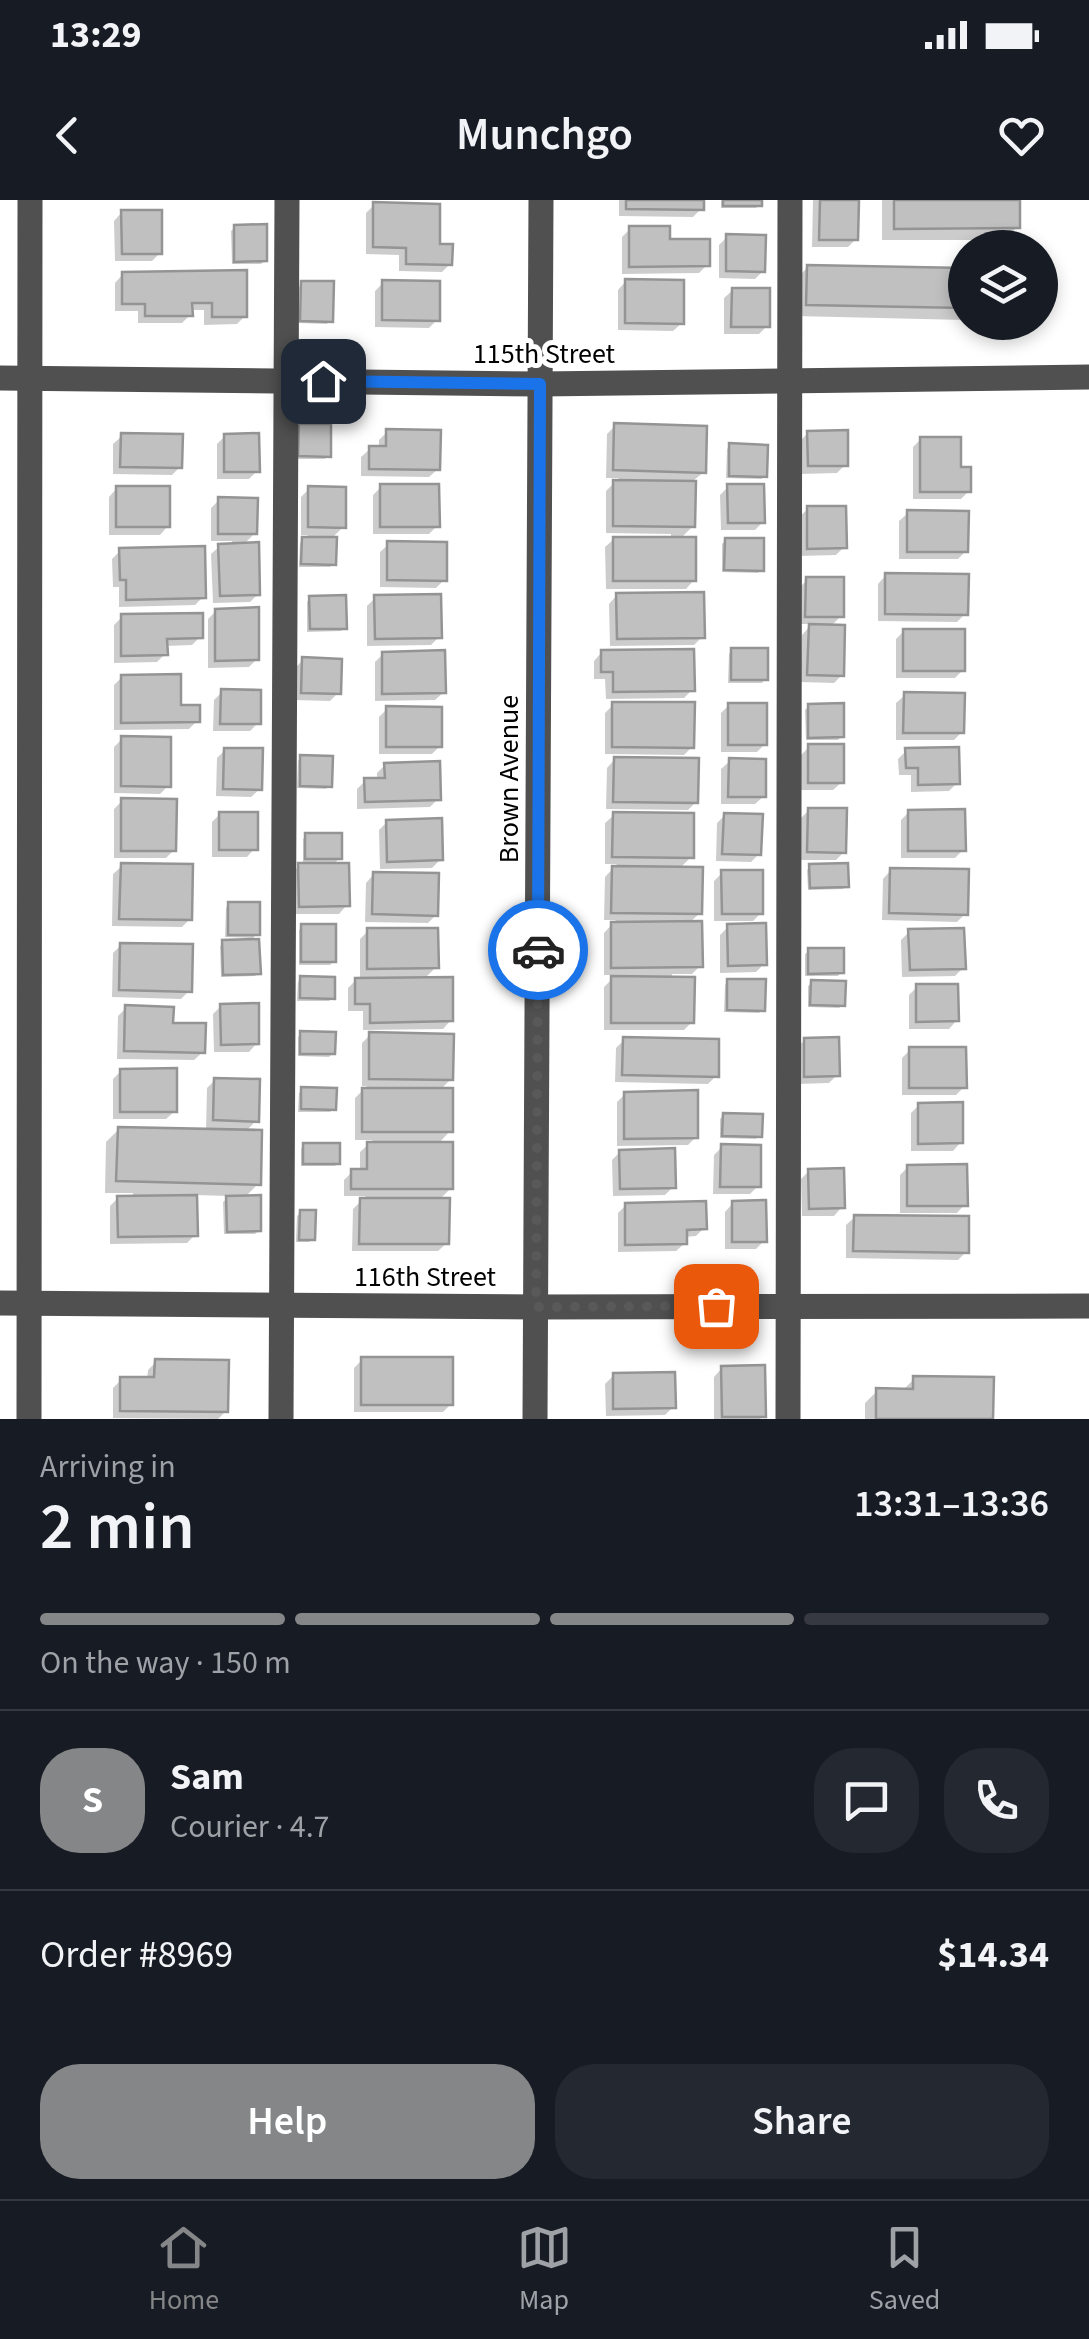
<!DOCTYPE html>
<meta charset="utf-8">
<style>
:root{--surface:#171b24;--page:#242831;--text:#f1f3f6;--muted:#9ea1a6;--line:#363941;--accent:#858687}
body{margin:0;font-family:"Source Sans 3",sans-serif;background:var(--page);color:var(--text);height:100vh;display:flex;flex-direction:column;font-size:38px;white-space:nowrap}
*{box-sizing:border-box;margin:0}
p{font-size:32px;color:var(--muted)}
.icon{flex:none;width:55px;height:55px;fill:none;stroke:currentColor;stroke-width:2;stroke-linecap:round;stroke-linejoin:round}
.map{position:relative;height:1219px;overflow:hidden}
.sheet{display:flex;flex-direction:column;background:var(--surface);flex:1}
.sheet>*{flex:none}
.controls{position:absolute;left:948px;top:30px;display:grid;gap:20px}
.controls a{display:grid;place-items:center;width:110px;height:110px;border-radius:50%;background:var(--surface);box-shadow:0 5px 15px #0003;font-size:50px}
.pin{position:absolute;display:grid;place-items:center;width:85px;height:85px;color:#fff;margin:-42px;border-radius:20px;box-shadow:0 5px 15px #0006}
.courier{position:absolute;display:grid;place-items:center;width:100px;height:100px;margin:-50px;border:8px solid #1a73e8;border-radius:50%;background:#fff;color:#222;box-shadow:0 2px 12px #0007}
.headline em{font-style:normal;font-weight:600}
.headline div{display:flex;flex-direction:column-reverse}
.headline{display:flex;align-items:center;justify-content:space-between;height:170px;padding:0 40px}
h1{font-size:65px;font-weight:600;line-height:75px}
.bar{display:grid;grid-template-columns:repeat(4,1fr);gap:15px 10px;align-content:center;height:120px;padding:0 40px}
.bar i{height:12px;border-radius:8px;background:var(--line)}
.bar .selected{background:var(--accent)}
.bar p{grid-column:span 4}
.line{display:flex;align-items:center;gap:25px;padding:0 40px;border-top:2px solid var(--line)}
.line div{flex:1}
.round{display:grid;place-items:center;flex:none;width:105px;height:105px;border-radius:40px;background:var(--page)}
.button{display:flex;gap:20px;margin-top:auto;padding:20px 40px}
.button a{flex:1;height:115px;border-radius:40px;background:var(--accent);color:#fff;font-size:40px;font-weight:600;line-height:115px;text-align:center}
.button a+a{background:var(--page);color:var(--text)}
.status{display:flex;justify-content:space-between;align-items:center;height:70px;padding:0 50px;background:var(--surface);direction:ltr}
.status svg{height:28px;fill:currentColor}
header{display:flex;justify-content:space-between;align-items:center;height:130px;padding:0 40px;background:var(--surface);font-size:45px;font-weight:600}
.dock{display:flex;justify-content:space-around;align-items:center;height:140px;border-top:2px solid var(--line);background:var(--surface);font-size:28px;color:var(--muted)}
.dock a{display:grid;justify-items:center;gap:5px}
.dock .selected{color:var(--accent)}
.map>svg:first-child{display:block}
.shadow{fill:#0003}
.building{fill:#c0c0c0;stroke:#949494;stroke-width:2.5}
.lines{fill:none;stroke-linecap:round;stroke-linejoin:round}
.minor{stroke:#505050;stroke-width:25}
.done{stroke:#595959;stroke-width:10;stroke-dasharray:0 18}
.route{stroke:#1a73e8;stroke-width:12}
.labels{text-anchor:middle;stroke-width:10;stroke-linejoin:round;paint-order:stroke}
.street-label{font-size:28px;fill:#000;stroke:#fff}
</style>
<div class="status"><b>13:29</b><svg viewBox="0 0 49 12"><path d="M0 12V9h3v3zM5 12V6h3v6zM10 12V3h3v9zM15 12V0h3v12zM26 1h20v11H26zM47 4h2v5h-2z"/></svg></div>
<header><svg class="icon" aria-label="back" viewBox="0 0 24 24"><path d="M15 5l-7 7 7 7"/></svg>Munchgo<svg class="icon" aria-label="heart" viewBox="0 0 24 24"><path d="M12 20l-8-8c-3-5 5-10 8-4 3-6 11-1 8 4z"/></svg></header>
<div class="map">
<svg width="1089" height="1219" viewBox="0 0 1089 1219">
<rect width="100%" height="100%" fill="#fff"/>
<g class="shadow">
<polygon points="619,0 702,0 701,9 693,17 619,16"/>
<polygon points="721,0 759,0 759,5 756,8 721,8"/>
<polygon points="813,0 857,0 856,39 848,47 812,47"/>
<polygon points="882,0 1017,0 1017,27 1005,40 882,40"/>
<polygon points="374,5 437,46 450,64 442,72 399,71 399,55 366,54 366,13"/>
<polygon points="122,12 160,53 152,61 115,61 114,21"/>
<polygon points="235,27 265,60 261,64 232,64 231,31"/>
<polygon points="630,29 667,42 707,65 699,73 622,74 622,37"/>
<polygon points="727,37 763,71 755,79 719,78 719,45"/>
<polygon points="808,67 965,70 965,120 794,116 795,80"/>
<polygon points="244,73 245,116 237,124 204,125 204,110 190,110 190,115 182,123 138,123 138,111 115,111 115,83 123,74"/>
<polygon points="626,81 682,123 673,131 618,130 618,90"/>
<polygon points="302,83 330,120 327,124 298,123 299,87"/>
<polygon points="383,83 437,120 429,128 375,127 375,91"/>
<polygon points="733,90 767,126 759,134 724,134 724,98"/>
<polygon points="300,226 328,256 325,259 296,259 296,230"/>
<polygon points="615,226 704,272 694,280 693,326 680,339 694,380 686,389 606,389 605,347 614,339 671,339 671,334 606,333 606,291 619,278 606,278 607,234"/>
<polygon points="387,232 438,269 429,277 361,276 361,257 370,249 379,249 379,240"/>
<polygon points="808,233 845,265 837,273 801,274 800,241"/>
<polygon points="122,236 180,267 172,275 113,274 113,244"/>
<polygon points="225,236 257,271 249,279 217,279 217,244"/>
<polygon points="921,239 958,270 969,291 961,299 913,299 913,247"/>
<polygon points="730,246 764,276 761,279 726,278 727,249"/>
<polygon points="381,287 437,326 429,334 373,334 373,295"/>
<polygon points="728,287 763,322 755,330 721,330 720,295"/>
<polygon points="117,288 168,326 160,335 109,335 109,297"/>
<polygon points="309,289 343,327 330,340 334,364 330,367 299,367 300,343 308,335 301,335 301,297"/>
<polygon points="220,299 255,333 243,345 258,394 250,402 213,403 211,354 220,346 232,346 232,341 211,341 211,308"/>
<polygon points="808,309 844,347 836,355 800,356 799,317"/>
<polygon points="908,313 966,351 958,359 899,359 899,321"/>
<polygon points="726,340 761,370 758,373 722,372 722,344"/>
<polygon points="389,344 444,380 436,388 380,387 380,352"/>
<polygon points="120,351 203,397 195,405 119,407 119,387 113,387 112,359"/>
<polygon points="886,375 965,414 957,422 878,421 878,384"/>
<polygon points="807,380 841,416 830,427 842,475 834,483 800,482 802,435 812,424 798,424 799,388"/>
<polygon points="617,395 702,437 694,445 610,446 609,404"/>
<polygon points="310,398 344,428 341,431 307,432 307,402"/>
<polygon points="375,398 439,437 431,445 367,446 367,406"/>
<polygon points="216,411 257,459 249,467 208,468 208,419"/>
<polygon points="122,417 200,437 192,445 165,446 165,454 157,462 114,463 114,425"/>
<polygon points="904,431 963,470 955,478 896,478 896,439"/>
<polygon points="732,450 765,479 762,483 728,483 729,454"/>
<polygon points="602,452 692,490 684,498 606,499 605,479 594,479 594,461"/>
<polygon points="383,454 444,492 435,500 375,501 375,462"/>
<polygon points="303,460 338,493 330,501 294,500 295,468"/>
<polygon points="122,477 197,521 189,529 114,530 114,485"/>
<polygon points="222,492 258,523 250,531 213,531 214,500"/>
<polygon points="905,495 962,532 954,540 896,540 896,503"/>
<polygon points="613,505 692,547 684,555 605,554 605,513"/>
<polygon points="729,505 765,544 757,552 721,552 721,513"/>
<polygon points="809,506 842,536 838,540 806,540 805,510"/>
<polygon points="387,509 440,546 432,554 379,554 379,517"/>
<polygon points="122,539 168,586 160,594 114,593 114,547"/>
<polygon points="809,547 842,582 833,590 801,590 801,555"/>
<polygon points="225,550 260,589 251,597 216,596 217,558"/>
<polygon points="906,551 957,583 949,591 911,592 911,575 899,575 898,559"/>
<polygon points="301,557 329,586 326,589 297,588 298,561"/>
<polygon points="615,559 696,602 688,610 606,609 607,568"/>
<polygon points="730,561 764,596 755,604 721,604 721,569"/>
<polygon points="385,565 438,599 430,607 357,609 357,589 365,581 377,580 377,573"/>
<polygon points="122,601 174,650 166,658 114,658 114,609"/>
<polygon points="809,610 844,652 836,660 800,660 801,618"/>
<polygon points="909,612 963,650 955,658 901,658 901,620"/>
<polygon points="220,614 255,648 247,657 212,657 212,622"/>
<polygon points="614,615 692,656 678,670 700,713 689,723 700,766 692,774 672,774 672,779 692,822 684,830 604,830 604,787 616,775 604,775 604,733 616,720 604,720 605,677 617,664 605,664 605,623"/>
<polygon points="725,615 759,654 751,662 716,661 717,623"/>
<polygon points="387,622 441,659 432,668 380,669 379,630"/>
<polygon points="306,636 340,658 332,665 347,705 339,714 292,714 291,674 299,666 303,666 303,639"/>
<polygon points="122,666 190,719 182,727 112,726 113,674"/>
<polygon points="810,666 846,686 843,689 808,690 807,670"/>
<polygon points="891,670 965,714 957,722 882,720 883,679"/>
<polygon points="722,673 761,713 753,721 714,721 714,681"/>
<polygon points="374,674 436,715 428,723 365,722 366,683"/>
<polygon points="229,704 257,734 252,739 252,738 225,737 226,708"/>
<polygon points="302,727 334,761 330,765 299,765 299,730"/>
<polygon points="728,727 764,764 756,772 720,773 720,735"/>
<polygon points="368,731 436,767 424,779 451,820 443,829 363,830 363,811 348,811 348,788 356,780 360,780 360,739"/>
<polygon points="909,732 963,768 955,776 902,777 901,740"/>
<polygon points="223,743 258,773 255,776 221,777 220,746"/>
<polygon points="121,745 189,791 181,799 112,797 113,753"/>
<polygon points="809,751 841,772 838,776 805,776 805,754"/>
<polygon points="301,779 332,798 329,801 297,801 298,782"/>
<polygon points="728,781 763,809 759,813 724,812 725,785"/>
<polygon points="812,783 843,805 839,808 808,807 808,786"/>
<polygon points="917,787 957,820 949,829 909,829 909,795"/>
<polygon points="221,806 257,843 249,852 214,852 213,814"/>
<polygon points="126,808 171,825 203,852 194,860 117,859 118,816"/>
<polygon points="301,834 333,853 329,857 298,856 298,837"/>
<polygon points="370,835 451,879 440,890 450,931 438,944 451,988 438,1001 447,1043 438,1051 352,1051 353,1009 366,996 344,996 344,980 352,972 360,972 360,952 373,940 355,940 355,898 367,886 362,886 362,843"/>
<polygon points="624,840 716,876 708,884 615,882 616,848"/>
<polygon points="805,840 837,875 829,883 797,884 796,848"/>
<polygon points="910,850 964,887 956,895 902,895 902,858"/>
<polygon points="121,871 175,911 166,919 113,919 113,879"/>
<polygon points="215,880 257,920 245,932 258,984 244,998 259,1030 255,1034 224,1034 223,1002 229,996 195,995 195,1035 187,1043 110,1044 110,1006 118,998 133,998 133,993 105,993 106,942 119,929 206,931 207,888"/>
<polygon points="302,890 334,909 330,912 298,912 299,893"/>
<polygon points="625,894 696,937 688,945 617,946 617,902"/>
<polygon points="919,905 961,942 953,951 911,951 911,913"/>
<polygon points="724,915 759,936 756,939 720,938 720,919"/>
<polygon points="304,945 338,963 335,966 301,966 301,949"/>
<polygon points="722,947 758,986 750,994 713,994 714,955"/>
<polygon points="620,952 673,987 665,995 613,996 612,960"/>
<polygon points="908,967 965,1004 957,1013 900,1013 900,975"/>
<polygon points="809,971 842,1007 834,1016 802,1016 801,979"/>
<polygon points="733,1003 764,1041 756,1049 725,1049 725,1012"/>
<polygon points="626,1005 704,1028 696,1036 684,1037 685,1043 676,1051 618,1052 618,1013"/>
<polygon points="301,1012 313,1039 309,1042 296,1042 297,1016"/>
<polygon points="855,1017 966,1052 958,1060 846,1058 846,1025"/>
<polygon points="362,1160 451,1204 443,1212 354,1212 354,1168"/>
<polygon points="156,1162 226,1211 218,1219 113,1218 113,1188 121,1180 147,1180 148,1170"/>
<polygon points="722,1168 763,1216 760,1219 714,1219 714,1177"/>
<polygon points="614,1175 673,1207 665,1215 606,1216 605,1184"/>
<polygon points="914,1179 991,1219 865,1219 865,1203 877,1191 902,1191"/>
</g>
<g class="building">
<polygon points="626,0 704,0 704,10 626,9"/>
<rect x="723" y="0" width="39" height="6"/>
<polygon points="820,0 859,0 858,40 819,40"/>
<polygon points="894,0 1020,0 1020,28 894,29"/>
<polygon points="373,2 440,4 440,44 453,44 452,65 406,64 406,48 373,47"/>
<polygon points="121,10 162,10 162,54 122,54"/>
<polygon points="267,24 267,61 234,62 234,25"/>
<polygon points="629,26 670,26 670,39 710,39 710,66 629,67"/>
<polygon points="726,34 766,35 765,72 726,71"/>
<polygon points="807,65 965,68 965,108 806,105"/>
<polygon points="247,70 247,117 212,117 212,103 192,103 193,116 145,116 145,104 122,104 122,72"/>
<polygon points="625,79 684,80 684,124 625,123"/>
<polygon points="382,80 440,81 440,121 382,120"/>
<polygon points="301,81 334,81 333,122 300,121"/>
<polygon points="732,88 770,88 770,127 731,127"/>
<polygon points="614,223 707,226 706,273 613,270"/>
<polygon points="299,224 331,224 331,257 298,256"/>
<polygon points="386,229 441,230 440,270 369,269 369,246 386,246"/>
<polygon points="848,230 848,266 808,266 807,231"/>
<polygon points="121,233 183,234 182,268 120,267"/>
<polygon points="259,233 260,272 224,272 224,234"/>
<polygon points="920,237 961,237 961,267 971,267 971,292 920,292"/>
<polygon points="729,243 768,245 767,277 729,276"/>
<polygon points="613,280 696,281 695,327 613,326"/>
<polygon points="380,284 439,284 440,327 380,327"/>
<polygon points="727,284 764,284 765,323 728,323"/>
<rect x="116" y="286" width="54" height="41"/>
<polygon points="308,286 346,287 346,328 308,327"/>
<polygon points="218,297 258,298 257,334 218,334"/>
<polygon points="807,306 846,306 847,348 807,349"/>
<polygon points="907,310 969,311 968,352 907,352"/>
<polygon points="302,337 337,337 336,365 301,364"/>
<rect x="613" y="337" width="83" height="44"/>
<polygon points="725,338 764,338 764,371 724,370"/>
<polygon points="387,341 447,342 447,381 387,380"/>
<polygon points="259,342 260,395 220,396 218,344"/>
<polygon points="205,346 206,398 126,400 126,380 120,380 119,348"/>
<polygon points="885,373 969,374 968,415 885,414"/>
<polygon points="806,377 844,377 844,417 805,417"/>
<polygon points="704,392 705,438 617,439 616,393"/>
<polygon points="441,394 442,438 375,439 374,395"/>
<polygon points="346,395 347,429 310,429 309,396"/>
<polygon points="259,407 259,460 215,461 215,409"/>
<polygon points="203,413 203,438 167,439 168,455 121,456 121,414"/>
<polygon points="809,424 845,425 844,476 807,475"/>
<rect x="903" y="429" width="62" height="42"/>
<rect x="731" y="448" width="37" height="32"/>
<polygon points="694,449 695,491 613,492 613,472 601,472 601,450"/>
<polygon points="445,450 446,493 382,494 382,452"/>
<polygon points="302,457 342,459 341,494 301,493"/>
<polygon points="181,474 181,505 200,505 200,522 121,523 121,475"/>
<polygon points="221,489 261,490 261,524 220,524"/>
<polygon points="904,492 965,493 964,533 903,533"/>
<polygon points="612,502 695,502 694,548 612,547"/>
<rect x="728" y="503" width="39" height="42"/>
<polygon points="844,503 844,537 808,538 808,504"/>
<polygon points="386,506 442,507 442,547 386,547"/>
<polygon points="121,536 171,537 171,587 121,586"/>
<rect x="808" y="544" width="36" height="39"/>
<polygon points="959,547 960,584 918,585 918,568 906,568 905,548"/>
<polygon points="224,548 263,548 262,590 223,589"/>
<polygon points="300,555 333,556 332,587 300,586"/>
<polygon points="614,557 699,558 698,603 613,602"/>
<polygon points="729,558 766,559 766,597 728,597"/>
<polygon points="440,561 441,600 365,602 364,578 385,578 384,563"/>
<polygon points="121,598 177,599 176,651 121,651"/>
<polygon points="808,608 847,608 846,653 807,652"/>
<polygon points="965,609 966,651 908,651 908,610"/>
<rect x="219" y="612" width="39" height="38"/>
<polygon points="613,612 694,613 694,658 612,657"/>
<polygon points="724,613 763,614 761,655 722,654"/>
<polygon points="442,618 443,660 387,662 386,620"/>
<rect x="305" y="633" width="37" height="26"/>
<polygon points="121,663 193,664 192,720 119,719"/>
<polygon points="298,663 349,663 350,706 299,707"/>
<polygon points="848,663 849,687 810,688 809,664"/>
<polygon points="612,666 703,667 702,714 611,713"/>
<polygon points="890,668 969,669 968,715 889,713"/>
<polygon points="721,670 763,670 763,714 722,714"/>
<polygon points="373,672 439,673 438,716 372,714"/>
<rect x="228" y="702" width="32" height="33"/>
<polygon points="702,721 703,767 611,768 611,722"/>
<polygon points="766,723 767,765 728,766 727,724"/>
<rect x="301" y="724" width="35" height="38"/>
<polygon points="367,728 438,728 439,768 367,769"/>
<polygon points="964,728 966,769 910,770 908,729"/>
<polygon points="259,739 261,774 223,775 222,740"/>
<polygon points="120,743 193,744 192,792 119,790"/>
<polygon points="808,748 844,748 844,773 808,774"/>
<polygon points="300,776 335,777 335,799 300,798"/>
<polygon points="611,776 695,777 694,823 611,823"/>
<polygon points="453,777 453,821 370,823 370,804 355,804 355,778"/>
<polygon points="727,779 766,779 765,811 727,810"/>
<polygon points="811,780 846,781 845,806 810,805"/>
<polygon points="916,784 958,784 959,821 916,822"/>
<polygon points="259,803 259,844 221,845 220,804"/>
<polygon points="125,805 174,807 173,823 206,823 205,853 124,851"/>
<polygon points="300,831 336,832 335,854 300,854"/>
<polygon points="369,832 454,834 453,880 369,879"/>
<polygon points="623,837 719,839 719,877 622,875"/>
<polygon points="839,837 840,876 804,877 804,838"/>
<polygon points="909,847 966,847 967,888 909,888"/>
<polygon points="177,868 177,912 120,912 120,869"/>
<polygon points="214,878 260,879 259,922 213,920"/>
<polygon points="301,887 337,888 336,910 301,909"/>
<rect x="362" y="888" width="91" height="44"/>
<polygon points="698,890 698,938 624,939 624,892"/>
<polygon points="963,902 963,943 918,944 918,903"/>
<polygon points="723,913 763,914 762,937 722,936"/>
<polygon points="118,927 262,930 261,985 116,981"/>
<polygon points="367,942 453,942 453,989 351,989 351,969 367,969"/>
<rect x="303" y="943" width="37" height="21"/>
<polygon points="721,944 761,945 761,987 720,987"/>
<polygon points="675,948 676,988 620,989 619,950"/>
<polygon points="967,964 968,1006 907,1006 907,965"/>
<polygon points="844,968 845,1008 809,1009 808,969"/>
<polygon points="197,995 198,1036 118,1037 117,996"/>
<polygon points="261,995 261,1031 227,1032 226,996"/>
<polygon points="360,998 450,998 449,1044 359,1044"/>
<polygon points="766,1000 767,1042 732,1042 732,1001"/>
<polygon points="706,1001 707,1029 687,1030 687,1044 625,1045 625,1003"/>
<polygon points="300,1010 316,1010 315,1040 299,1040"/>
<polygon points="854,1015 969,1016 969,1053 853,1051"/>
<rect x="361" y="1157" width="92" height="48"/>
<polygon points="155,1159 229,1160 228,1212 120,1211 120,1177 154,1177"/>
<polygon points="765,1165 766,1217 722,1217 721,1166"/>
<polygon points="675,1172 676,1208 613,1209 613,1173"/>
<polygon points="913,1176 994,1177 993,1219 876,1219 876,1188 913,1189"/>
</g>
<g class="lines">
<g class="minor">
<polyline points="0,178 540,184 1089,177"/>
<polyline points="0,1103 536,1107 1089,1106"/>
<polyline points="29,1219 30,0"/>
<polyline points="281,1219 287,0"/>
<polyline points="535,1219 541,0"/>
<polyline points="788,1219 790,0"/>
</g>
</g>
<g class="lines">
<polyline class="done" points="538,750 536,1107 716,1106"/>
<polyline class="route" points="323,181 540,184 538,750"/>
</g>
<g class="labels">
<g class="street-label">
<text x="544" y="163">115th Street</text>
<text transform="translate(508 579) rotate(-90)" y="10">Brown Avenue</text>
<text x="425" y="1086">116th Street</text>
</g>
</g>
</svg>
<div class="controls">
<a><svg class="icon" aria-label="layers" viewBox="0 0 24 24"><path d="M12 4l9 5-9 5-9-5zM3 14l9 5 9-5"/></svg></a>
</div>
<div class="pin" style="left:716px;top:1106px;background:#ea580c"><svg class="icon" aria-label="bag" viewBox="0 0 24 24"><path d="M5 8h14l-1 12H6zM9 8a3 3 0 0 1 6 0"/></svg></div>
<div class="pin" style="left:323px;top:181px;background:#1f2937"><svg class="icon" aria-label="home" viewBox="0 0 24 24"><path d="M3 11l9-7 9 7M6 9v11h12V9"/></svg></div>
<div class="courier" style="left:538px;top:750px"><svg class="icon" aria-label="car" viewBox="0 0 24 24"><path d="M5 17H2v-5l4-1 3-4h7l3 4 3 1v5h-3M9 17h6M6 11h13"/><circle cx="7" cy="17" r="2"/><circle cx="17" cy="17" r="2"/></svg></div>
</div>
<section class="sheet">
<div class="headline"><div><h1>2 min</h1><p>Arriving in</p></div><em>13:31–13:36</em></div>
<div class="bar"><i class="selected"></i><i class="selected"></i><i class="selected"></i><i></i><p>On the way · 150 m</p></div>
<div class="line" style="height:180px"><b class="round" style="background:var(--accent);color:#fff">S</b><div><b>Sam</b><p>Courier · 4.7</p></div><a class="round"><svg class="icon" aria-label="chat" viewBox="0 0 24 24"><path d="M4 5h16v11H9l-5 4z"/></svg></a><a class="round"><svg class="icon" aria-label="phone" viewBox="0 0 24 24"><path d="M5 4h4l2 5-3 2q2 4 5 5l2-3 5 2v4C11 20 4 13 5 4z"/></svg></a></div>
<div class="line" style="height:130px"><div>Order #8969</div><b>$14.34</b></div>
<div class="button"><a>Help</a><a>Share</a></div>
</section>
<nav class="dock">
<a class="selected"><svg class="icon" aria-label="home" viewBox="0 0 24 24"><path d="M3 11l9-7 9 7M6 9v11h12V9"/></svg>Home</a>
<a><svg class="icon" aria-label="map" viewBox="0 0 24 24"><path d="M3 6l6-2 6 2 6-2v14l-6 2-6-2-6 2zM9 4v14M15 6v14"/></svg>Map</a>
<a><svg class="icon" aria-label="saved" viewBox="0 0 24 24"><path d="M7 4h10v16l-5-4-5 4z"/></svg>Saved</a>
</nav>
